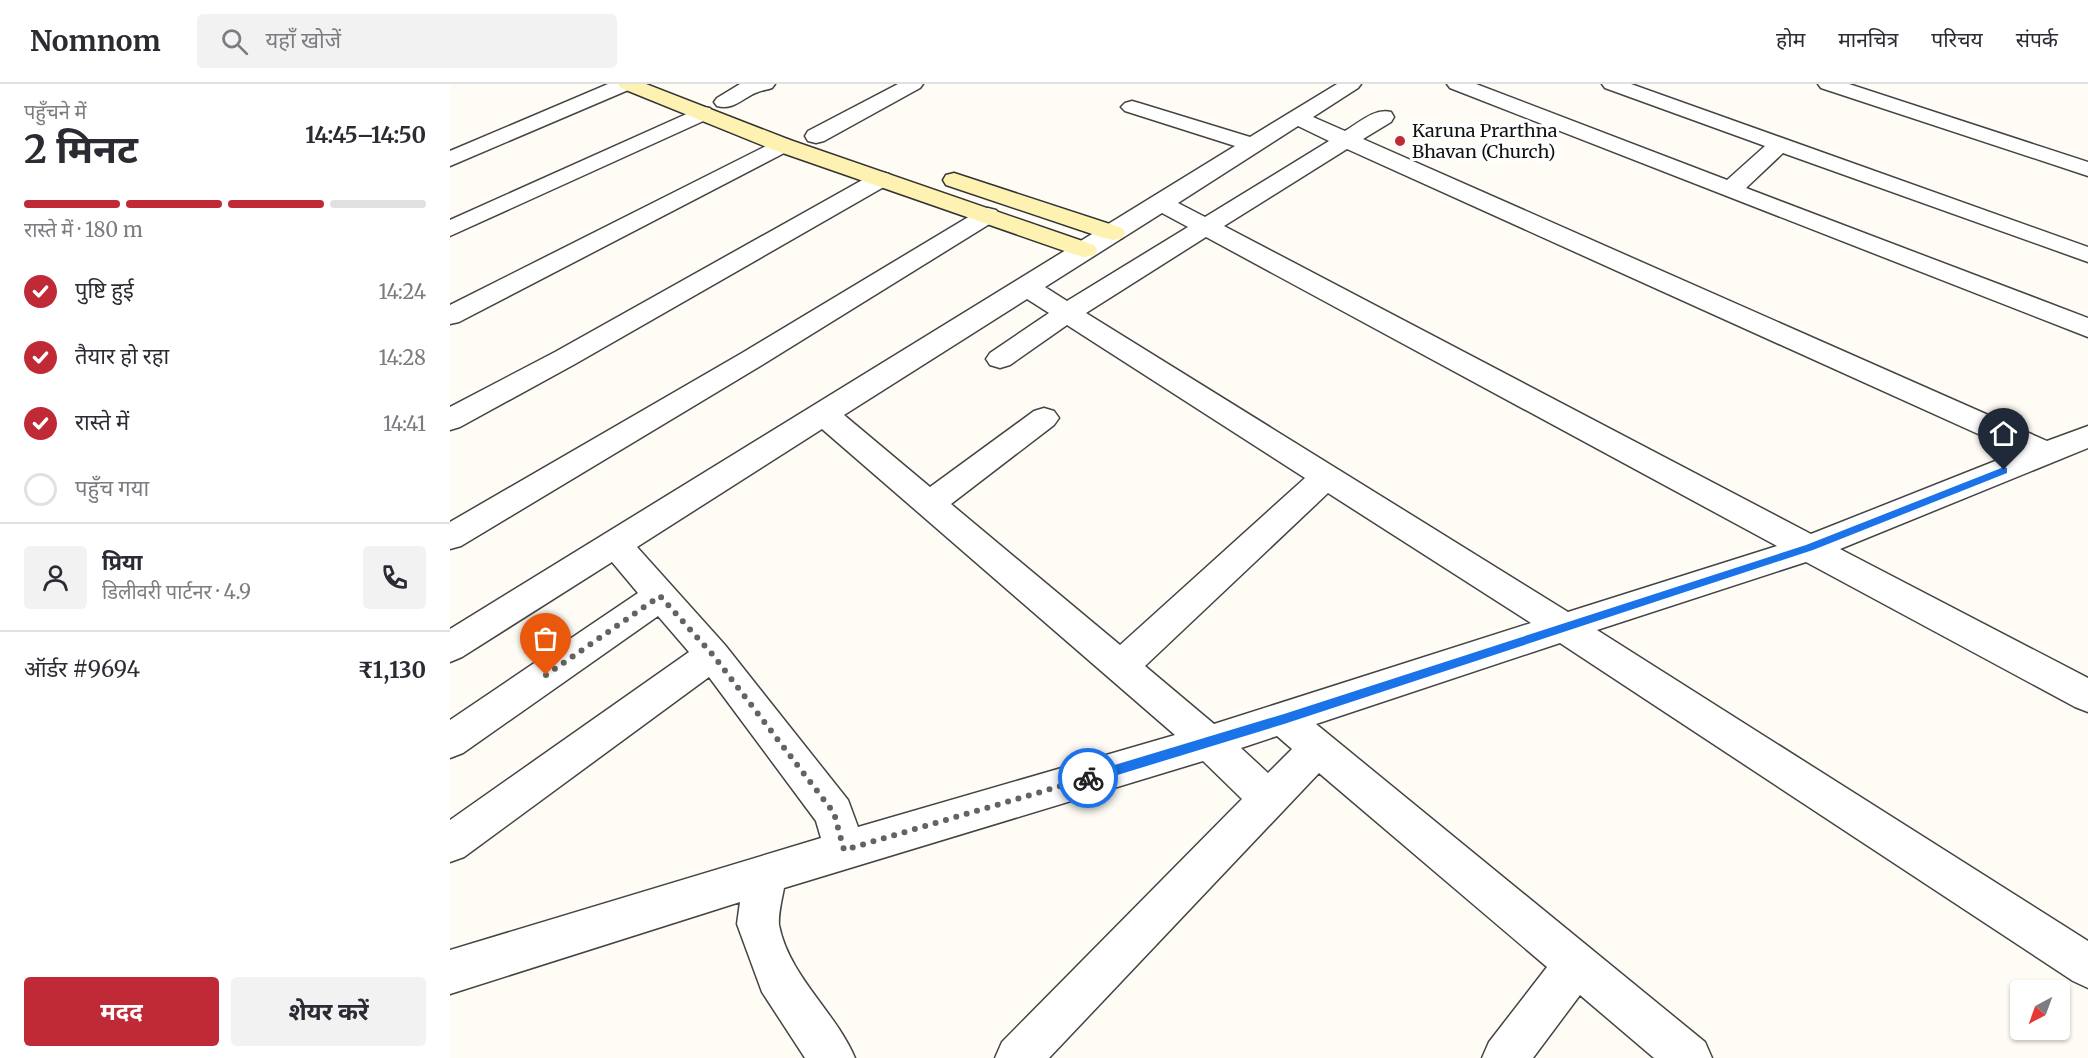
<!DOCTYPE html>
<html lang="hi">
<meta charset="utf-8">
<style>
:root{--surface:#fff;--page:#f2f2f3;--text:#2b2b33;--muted:#7c7c81;--line:#e1e1e2;--accent:#c02a37}
body{margin:0;font-family:Merriweather,"Noto Sans Devanagari",serif;background:var(--page);color:var(--text);height:100vh;display:flex;flex-direction:column;font-size:22px;white-space:nowrap}
*{box-sizing:border-box;margin:0}
p{font-size:20px;color:var(--muted)}
.icon{flex:none;width:33px;height:33px;fill:none;stroke:currentColor;stroke-width:2;stroke-linecap:round;stroke-linejoin:round}
.map{position:relative;flex:1;overflow:hidden}
.sheet{display:flex;flex-direction:column;background:var(--surface);width:450px}
.sheet>*{flex:none}
.needle{width:39px;rotate:221deg}
.fabs{position:absolute;left:1560px;top:896px;display:grid;gap:12px}
.fabs a{display:grid;place-items:center;width:60px;height:60px;border-radius:6px;background:var(--surface);box-shadow:0 2px 4px #0004;font-size:30px}
.pin{position:absolute;display:grid;place-items:center;width:51px;height:51px;color:#fff;margin:-62px -26px;border-radius:50% 50% 50% 0;rotate:-45deg;box-shadow:0 0 6px #0007}
.pin .icon{rotate:45deg}
.courier{position:absolute;display:grid;place-items:center;width:60px;height:60px;margin:-30px;border:4px solid #1a73e8;border-radius:50%;background:#fff;color:#222;box-shadow:0 2px 8px #0007}
.summary em{font-style:normal;font-weight:700}
.summary div{display:flex;flex-direction:column-reverse}
.summary{display:flex;align-items:center;justify-content:space-between;height:102px;padding:0 24px}
h1{font-size:39px;font-weight:700;line-height:45px}
.bar{display:grid;grid-template-columns:repeat(4,1fr);gap:9px 6px;align-content:center;height:72px;padding:0 24px}
.bar i{height:8px;border-radius:4px;background:var(--line)}
.bar .selected{background:var(--accent)}
.bar p{grid-column:span 4}
.line{display:flex;align-items:center;gap:15px;padding:0 24px;border-top:2px solid var(--line)}
.line div{flex:1}
.round{display:grid;place-items:center;flex:none;width:63px;height:63px;border-radius:6px;background:var(--page)}
ol{padding:0 24px;list-style:none}
li{display:flex;align-items:center;gap:18px;height:66px}
li p{margin-inline-start:auto}
li .icon{padding:6px;border-radius:50%;background:var(--accent);color:#fff;stroke-width:4}
li:last-child{color:var(--muted)}
li i{width:33px;height:33px;border:3px solid var(--line);border-radius:50%}
.primary-button{display:flex;gap:12px;margin-top:auto;padding:12px 24px}
.primary-button a{flex:1;height:69px;border-radius:6px;background:var(--accent);color:#fff;font-size:24px;font-weight:700;line-height:69px;text-align:center}
.primary-button a+a{background:var(--page);color:var(--text)}
header{display:flex;align-items:center;gap:36px;box-sizing:border-box;height:84px;padding:0 30px;background:var(--surface);border-bottom:2px solid var(--line)}
header strong{font-size:28px}
nav{display:flex;gap:33px;margin-inline-start:auto;font-size:21px}
.search{width:420px;height:54px;background:var(--page);display:flex;align-items:center;gap:15px;box-sizing:border-box;padding:0 21px;border-radius:6px;color:var(--muted);font-size:22px}
main{display:flex;flex:1;min-height:0}
.map>svg:first-child{display:block}
.lines{fill:none;stroke-linecap:round;stroke-linejoin:round}
.street-casing{stroke:#444;stroke-width:3}
.secondary-casing{stroke:#333;stroke-width:3}
.street{fill:#fff;fill-rule:evenodd}
.secondary{fill:#fdf2b1;fill-rule:evenodd}
.route{fill:#1a73e8}
.done{stroke:#646361;stroke-width:6;stroke-dasharray:0 10.8}
.poi-dot{fill:#c02a37;stroke:#fff;stroke-width:2}
.labels{text-anchor:middle;stroke-width:6;stroke-linejoin:round;paint-order:stroke}
.far-poi-label{font-size:18px;fill:#111;stroke:#fff;text-anchor:start}
</style>
<header>
<strong>Nomnom</strong>
<div class="search"><svg class="icon" aria-label="search" viewBox="0 0 24 24"><circle cx="10" cy="10" r="6"/><path d="M15 15l6 6"/></svg>यहाँ खोजें</div>
<nav><a>होम</a><a>मानचित्र</a><a>परिचय</a><a>संपर्क</a></nav>
</header>
<main>
<section class="sheet">
<div class="summary"><div><h1>2 मिनट</h1><p>पहुँचने में</p></div><em>14:45–14:50</em></div>
<div class="bar"><i class="selected"></i><i class="selected"></i><i class="selected"></i><i></i><p>रास्ते में · 180 m</p></div>
<ol>
<li><svg class="icon" aria-label="check" viewBox="0 0 24 24"><path d="M5 12l5 5 9-10"/></svg>पुष्टि हुई<p>14:24</p></li>
<li><svg class="icon" aria-label="check" viewBox="0 0 24 24"><path d="M5 12l5 5 9-10"/></svg>तैयार हो रहा<p>14:28</p></li>
<li><svg class="icon" aria-label="check" viewBox="0 0 24 24"><path d="M5 12l5 5 9-10"/></svg>रास्ते में<p>14:41</p></li>
<li><i></i>पहुँच गया</li>
</ol>
<div class="line" style="height:108px"><a class="round"><svg class="icon" aria-label="person" viewBox="0 0 24 24"><circle cx="12" cy="8" r="4"/><path d="M4 21q1-7 8-7t8 7"/></svg></a><div><b>प्रिया</b><p>डिलीवरी पार्टनर · 4.9</p></div><a class="round"><svg class="icon" aria-label="phone" viewBox="0 0 24 24"><path d="M5 4h4l2 5-3 2q2 4 5 5l2-3 5 2v4C11 20 4 13 5 4z"/></svg></a></div>
<div class="line" style="height:78px"><div>ऑर्डर #9694</div><b>₹1,130</b></div>
<div class="primary-button"><a>मदद</a><a>शेयर करें</a></div>
</section>
<div class="map">
<svg width="1638" height="974" viewBox="0 0 1638 974">
<rect width="100%" height="100%" fill="#fffcf5"/>
<g class="lines">
<g class="street-casing">
<g id="street">
<polygon points="158,0 186,0 183,4 0,82 0,67"/>
<path d="M290,0H325L322,4C317,6 312,6 308,8C293,13 284,27 267,22L264,18L267,14Z"/>
<polygon points="448,0 473,0 470,4 374,57 366,59 358,57 355,52 358,47"/>
<path d="M887,0H911L908,4L863,33L895,47C909,39 924,24 941,28L944,33L941,38L913,55L1597,357L1638,342V364L1390,465L1638,594V628L1625,623L1356,478L1147,546L1638,857V904L1623,897L1110,559L866,640L1255,958L1262,974H1204L1130,911L1083,974H1032L1039,958L1097,883L869,689L599,974H545L552,958L792,715L753,677L334,804C332,815 328,830 329,841C339,892 385,927 405,974H355L312,908L287,840L290,818L0,910V866L371,754L366,737L259,593L14,773L0,778V736L239,568L208,532L13,669L0,674V636L188,509L162,478L12,573L0,578V545L785,62L675,27L671,23L675,19L682,17L689,19L800,53ZM848,42L879,57L755,133L728,119ZM897,65L1568,368L1361,450L774,142ZM712,129L738,143L617,217L595,203ZM756,153L1327,462L1118,528L636,229ZM577,215L599,229L540,269L536,275L540,281L550,284L560,281L617,241L855,394L670,561L501,420L604,341L609,334L604,327L594,324L584,327L480,403L394,331ZM372,345L725,651L408,743L398,716L275,561L187,463ZM878,409L1081,539L764,640L695,582ZM827,652L842,665L818,689L791,664Z"/>
<polygon points="997,0 1026,0 1277,96 1315,62 1155,4 1152,0 1181,0 1638,163 1638,178 1333,69 1296,104 1638,234 1638,253 1000,4"/>
<polygon points="1368,0 1399,0 1638,78 1638,92 1371,4"/>
<polygon points="252,23 260,24 263,29 260,34 0,152 0,136"/>
<polygon points="332,54 340,56 343,61 340,66 9,238 0,240 0,221"/>
<polygon points="431,88 439,90 442,95 439,100 125,280 10,343 0,346 0,323 105,268 423,90"/>
<polygon points="538,124 546,126 550,131 546,136 312,281 11,462 0,465 0,438 292,269 530,126"/>
</g>
</g>
<g class="secondary-casing">
<g id="secondary">
<polygon points="168,0 196,0 340,56 644,161 647,166 644,171 635,173 626,171 324,66 171,4"/>
<polygon points="504,89 672,144 675,149 672,154 663,156 654,154 496,101 493,96 496,91"/>
</g>
</g>
<use href="#street" class="street"/>
<use href="#secondary" class="secondary"/>
</g>
<polygon class="route" points="1554,383 1557,384 1557,389 1363,466 834,640 638,700 632,694 638,689 834,630 1356,461"/>
<g class="lines">
<polyline class="done" points="96,591 210,512 263,571 384,729 394,766 638,694"/>
</g>
<circle class="poi-dot" cx="950" cy="57" r="6"/>
<g class="labels">
<g class="far-poi-label">
<text x="962" y="53">Karuna Prarthna<tspan x="962" dy="21">Bhavan (Church)</tspan></text>
</g>
</g>
</svg>
<div class="fabs">
<a><svg class="needle" viewBox="-14 -14 28 28"><path d="M0-13l5 13h-10z" fill="#e53935"/><path d="M0 13l5-13h-10z" fill="#7c7c81"/></svg></a>
</div>
<div class="pin" style="left:96px;top:591px;background:#ea580c"><svg class="icon" aria-label="bag" viewBox="0 0 24 24"><path d="M5 8h14l-1 12H6zM9 8a3 3 0 0 1 6 0"/></svg></div>
<div class="pin" style="left:1554px;top:386px;background:#1f2937"><svg class="icon" aria-label="home" viewBox="0 0 24 24"><path d="M3 11l9-7 9 7M6 9v11h12V9"/></svg></div>
<div class="courier" style="left:638px;top:694px"><svg class="icon" aria-label="bike" viewBox="0 0 24 24"><circle cx="6" cy="16" r="4"/><circle cx="18" cy="16" r="4"/><path d="M6 16l4-8h5l3 8M10 8l3 8H6M13 5h3"/></svg></div>
</div>
</main>
